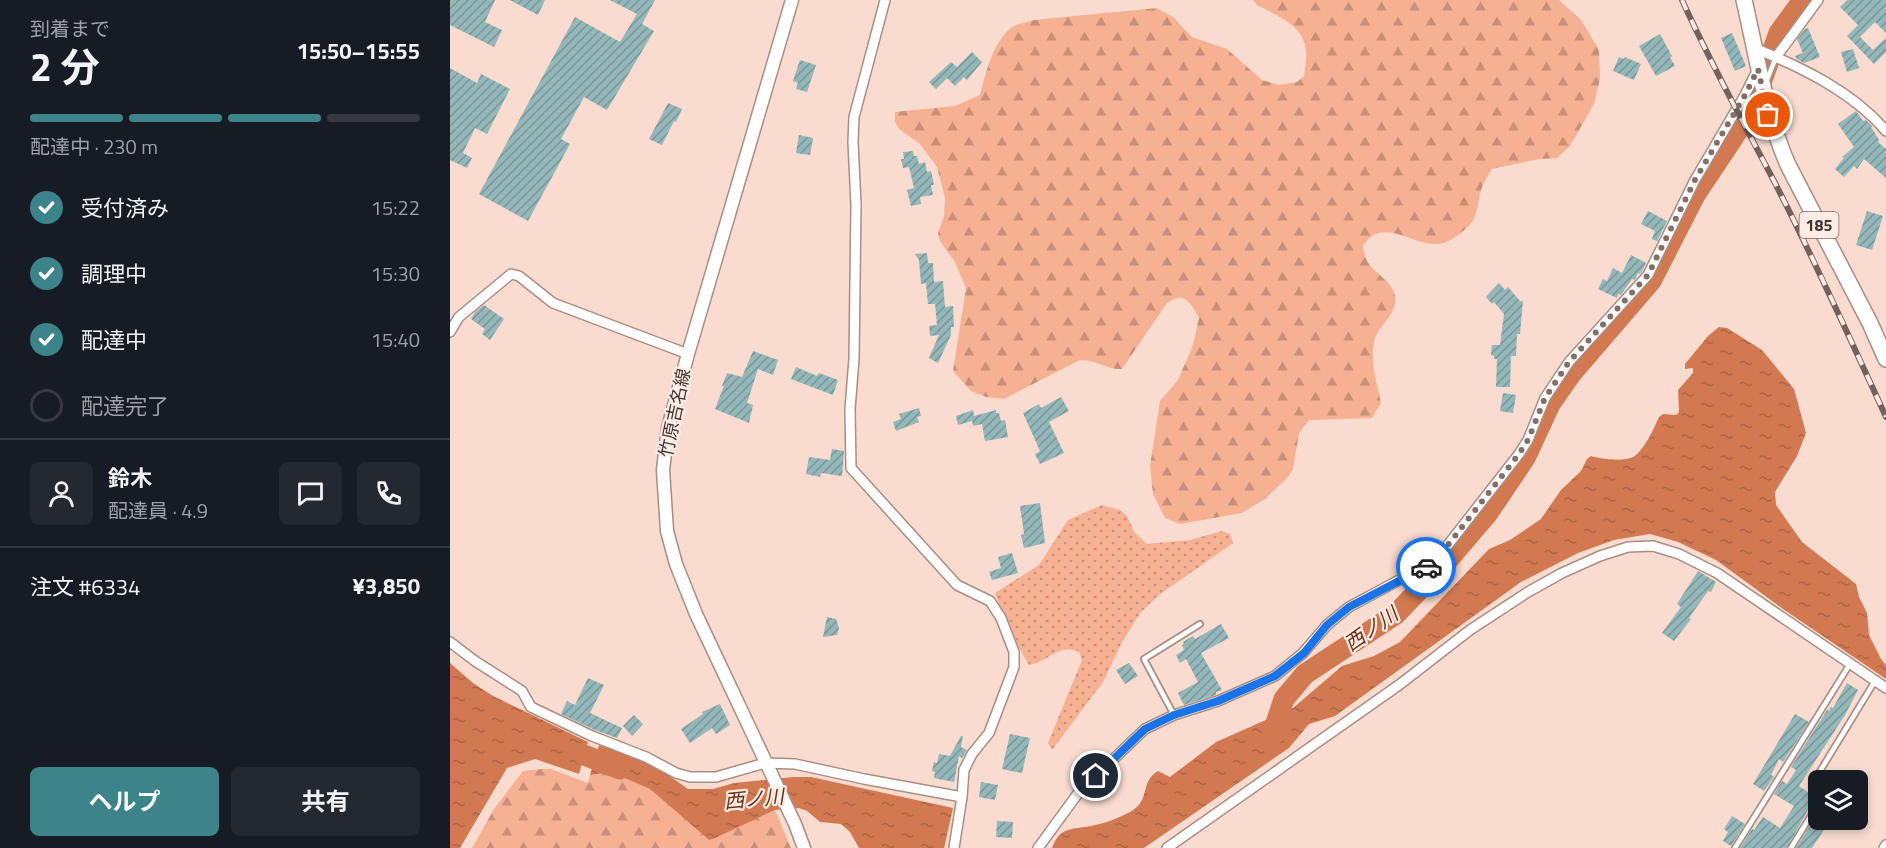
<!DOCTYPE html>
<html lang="ja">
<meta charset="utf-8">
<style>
:root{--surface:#171b24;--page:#242831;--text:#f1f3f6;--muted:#9ea1a6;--line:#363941;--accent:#3c8489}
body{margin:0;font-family:"Titillium Web","Noto Sans JP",sans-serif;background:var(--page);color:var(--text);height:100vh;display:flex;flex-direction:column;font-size:22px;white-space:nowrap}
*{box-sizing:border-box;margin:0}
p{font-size:20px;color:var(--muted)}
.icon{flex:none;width:33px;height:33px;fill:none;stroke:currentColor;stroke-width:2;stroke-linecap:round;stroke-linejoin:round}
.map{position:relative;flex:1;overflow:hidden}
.sheet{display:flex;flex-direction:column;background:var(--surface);width:450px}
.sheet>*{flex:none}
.controls{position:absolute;left:1358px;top:770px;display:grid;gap:12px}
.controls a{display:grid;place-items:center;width:60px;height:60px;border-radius:9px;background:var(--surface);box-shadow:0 3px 9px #0003;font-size:30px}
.pin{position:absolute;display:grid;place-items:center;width:51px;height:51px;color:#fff;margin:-26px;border:3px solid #fff;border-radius:50%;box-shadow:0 2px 6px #0007}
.courier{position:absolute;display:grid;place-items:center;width:60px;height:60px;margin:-30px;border:4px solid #1a73e8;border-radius:50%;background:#fff;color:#222;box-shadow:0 2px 8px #0007}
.summary em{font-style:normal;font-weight:700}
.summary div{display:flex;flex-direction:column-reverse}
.summary{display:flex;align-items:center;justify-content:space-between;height:102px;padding:0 30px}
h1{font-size:39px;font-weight:700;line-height:45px}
.bar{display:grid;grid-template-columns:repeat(4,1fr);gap:9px 6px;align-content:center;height:72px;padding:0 30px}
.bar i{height:8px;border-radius:4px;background:var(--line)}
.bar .selected{background:var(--accent)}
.bar p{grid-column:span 4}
.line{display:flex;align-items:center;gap:15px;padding:0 30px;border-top:2px solid var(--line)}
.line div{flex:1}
.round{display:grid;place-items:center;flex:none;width:63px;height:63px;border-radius:9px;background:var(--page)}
ol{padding:0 30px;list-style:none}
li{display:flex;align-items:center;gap:18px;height:66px}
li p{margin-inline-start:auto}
li .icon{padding:6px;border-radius:50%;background:var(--accent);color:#fff;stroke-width:4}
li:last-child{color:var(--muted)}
li i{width:33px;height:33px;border:3px solid var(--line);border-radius:50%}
.primary-button{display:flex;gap:12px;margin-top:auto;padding:12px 30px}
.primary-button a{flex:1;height:69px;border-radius:9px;background:var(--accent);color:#fff;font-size:24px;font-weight:700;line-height:69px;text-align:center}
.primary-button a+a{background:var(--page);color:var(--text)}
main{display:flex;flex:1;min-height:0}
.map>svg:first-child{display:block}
.grass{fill:url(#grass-dots)}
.forest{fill:url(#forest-firs)}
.water{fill:url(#water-ripples)}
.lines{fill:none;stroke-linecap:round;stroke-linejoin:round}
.river{stroke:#d27951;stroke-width:21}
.building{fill:url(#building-hatch)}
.service-casing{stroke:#aa8e83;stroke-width:8}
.minor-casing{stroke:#aa8e83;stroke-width:12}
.secondary-casing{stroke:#aa8e83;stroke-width:15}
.trunk-casing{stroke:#aa8e83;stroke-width:18}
.service{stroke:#fff;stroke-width:4.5}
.minor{stroke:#fff;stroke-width:9}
.secondary{stroke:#fff;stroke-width:12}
.trunk{stroke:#fff;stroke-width:15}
.rail-casing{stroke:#72625b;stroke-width:6}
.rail{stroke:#feebe4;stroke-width:4;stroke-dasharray:11;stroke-linecap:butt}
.done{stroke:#827068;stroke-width:6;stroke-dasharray:0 10.8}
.route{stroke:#1a73e8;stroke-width:8}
.labels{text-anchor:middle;stroke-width:4.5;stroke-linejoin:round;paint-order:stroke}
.shield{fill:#feebe4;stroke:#7a6c67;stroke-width:1.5}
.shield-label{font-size:16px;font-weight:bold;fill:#423631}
.street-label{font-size:18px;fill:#423631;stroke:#feebe4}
.water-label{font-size:20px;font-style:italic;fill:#6c3115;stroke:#feebe4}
</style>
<main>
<section class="sheet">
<div class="summary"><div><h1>2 分</h1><p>到着まで</p></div><em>15:50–15:55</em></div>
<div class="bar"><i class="selected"></i><i class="selected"></i><i class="selected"></i><i></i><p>配達中 · 230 m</p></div>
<ol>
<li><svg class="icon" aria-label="check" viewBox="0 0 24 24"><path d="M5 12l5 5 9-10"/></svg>受付済み<p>15:22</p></li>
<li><svg class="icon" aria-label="check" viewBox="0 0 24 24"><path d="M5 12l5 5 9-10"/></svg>調理中<p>15:30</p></li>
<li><svg class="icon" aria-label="check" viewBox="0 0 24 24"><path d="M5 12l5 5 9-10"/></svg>配達中<p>15:40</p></li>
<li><i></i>配達完了</li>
</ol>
<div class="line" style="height:108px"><a class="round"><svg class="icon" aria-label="person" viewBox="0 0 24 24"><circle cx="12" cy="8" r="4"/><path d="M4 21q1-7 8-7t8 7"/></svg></a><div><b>鈴木</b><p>配達員 · 4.9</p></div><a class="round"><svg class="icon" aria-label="chat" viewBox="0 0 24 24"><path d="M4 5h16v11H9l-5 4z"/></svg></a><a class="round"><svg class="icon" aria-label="phone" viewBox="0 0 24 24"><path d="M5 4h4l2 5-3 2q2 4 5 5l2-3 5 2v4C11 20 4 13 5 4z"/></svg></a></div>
<div class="line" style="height:78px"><div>注文 #6334</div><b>¥3,850</b></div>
<div class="primary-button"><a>ヘルプ</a><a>共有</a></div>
</section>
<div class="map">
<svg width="1436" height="848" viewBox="0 0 1436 848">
<defs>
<pattern id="grass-dots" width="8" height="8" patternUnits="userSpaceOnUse" patternTransform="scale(1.5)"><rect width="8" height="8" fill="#f6b092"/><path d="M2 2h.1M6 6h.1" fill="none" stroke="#c99078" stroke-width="1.8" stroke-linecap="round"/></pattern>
<pattern id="forest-firs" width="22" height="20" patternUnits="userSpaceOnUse" patternTransform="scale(1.5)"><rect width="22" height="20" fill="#f6b092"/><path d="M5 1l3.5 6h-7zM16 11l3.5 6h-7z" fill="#c99078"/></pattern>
<pattern id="water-ripples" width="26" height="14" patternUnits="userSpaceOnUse" patternTransform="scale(1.5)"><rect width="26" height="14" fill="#d27951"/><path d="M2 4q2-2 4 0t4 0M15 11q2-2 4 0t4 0" fill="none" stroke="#ac6444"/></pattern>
<pattern id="building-hatch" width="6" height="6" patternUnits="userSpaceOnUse" patternTransform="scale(1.5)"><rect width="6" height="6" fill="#94b7b9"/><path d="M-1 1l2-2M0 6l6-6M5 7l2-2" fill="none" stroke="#7a9697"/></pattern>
</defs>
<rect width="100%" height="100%" fill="#f9dbcf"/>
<path class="grass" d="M652,505L670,510L677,516L684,532L697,544L740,540L772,531L780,534L783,543L709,595L691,612L672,642L653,682L602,750L598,743L632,660L629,652C610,642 597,663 579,665L557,626L545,593L589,565L618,520Z"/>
<g class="forest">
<path d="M803,0H1109L1131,20L1149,50L1150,79L1144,104L1120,146L1107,158L1089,159L1042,169C1039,174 1035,180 1033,185C1027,198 1029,214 1020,225C1013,232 999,243 989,244C962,246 931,215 913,246C914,252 915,259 919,264C927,275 942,281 945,296C948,316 927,325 924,342C920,362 927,384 931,403L922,418L859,420L849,433L843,469L838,477L815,499L792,513L730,524L715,518L703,494L700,466L710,401L728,380L743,345L749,318C741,303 735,291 717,303L672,369C657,370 645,359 630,360L554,399L536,397L521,391L503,371L516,288L505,262L490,241L488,233L494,216L495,198L487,167L470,144L449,129L445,122V112L505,106L530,95C536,73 544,36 566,25C571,23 578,22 584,20L707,8L723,17L742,37L777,49L812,80L829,85L847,82L854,76C855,68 857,60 856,52C855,25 827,16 807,5Z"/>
<polygon points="92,769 101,769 138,783 140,775 160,772 200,789 259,840 263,839 325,810 341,848 22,848 44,809 73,771"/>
</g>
<g class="water">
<path d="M1269,327L1277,328L1312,350L1344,389L1356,433L1347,456L1325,492L1326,505L1352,542L1406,584L1409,597L1417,613L1419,635L1431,659L1436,665V679L1333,609L1266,560L1228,542L1200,534L1164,540L1128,553L1071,582L885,716L859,724L839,748L694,848H602C604,843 607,836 612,833C620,827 635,828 645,825C655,823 666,819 676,814C703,802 688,783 708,771L720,777L766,742L843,708L892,666L924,656L950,642L1039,549L1060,540L1091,519L1111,490L1131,471L1137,459L1141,456C1151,459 1173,462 1183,457C1194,451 1204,428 1209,417L1213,414L1226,415L1229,412L1228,390L1243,373V368L1235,369V364L1258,336Z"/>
<polygon points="0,663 23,683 43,696 138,742 129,774 85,759 57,768 10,848 0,848"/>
<polygon points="149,745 177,754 211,770 238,789 263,789 284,783 343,777 361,777 503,808 494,848 409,848 400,832 391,824 370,822 357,811 349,808 325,810 263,839 259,840 200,789 160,772 140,775"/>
</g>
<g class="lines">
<g class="river">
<polyline points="820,741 834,699 855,674 946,614 998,560 1038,513 1075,458 1100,404 1121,374 1201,281 1245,195 1291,126 1304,102 1329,33 1353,0"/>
<polyline points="134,755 170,769"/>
</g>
</g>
<g class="building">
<polygon points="0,0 45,0 35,22 52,30 44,47 0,25"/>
<polygon points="60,0 95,0 88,15"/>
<polygon points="160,0 205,0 192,24 204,31 157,110 134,97 111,139 120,144 78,221 29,194 125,17 170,42 187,14"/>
<polygon points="1397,0 1436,0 1436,33 1425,22 1410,37 1423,50 1436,38 1436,52 1424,64 1397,36 1408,25 1390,7"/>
<polygon points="1358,28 1370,57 1354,63 1347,59 1345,56 1353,53 1347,39 1355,29"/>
<polygon points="1282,33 1296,66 1285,71 1271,38"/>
<polygon points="1210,34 1222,56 1220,57 1225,66 1206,76 1189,46"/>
<polygon points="1403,49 1409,68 1397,72 1391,52"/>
<polygon points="522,52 532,62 517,80 514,77 505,86 497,78 486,89 479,82 501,62 507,67"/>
<polygon points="1169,57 1174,59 1175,57 1191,64 1184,80 1163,71"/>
<polygon points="350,60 366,65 357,92 346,89 348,83 343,81"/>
<polygon points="0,68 27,83 31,74 60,89 37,134 25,128 13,153 22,158 17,168 0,160"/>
<polygon points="218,103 232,109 226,122 224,121 212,145 199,139"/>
<polygon points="1406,111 1413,121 1416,120 1422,126 1421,127 1429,140 1428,142 1436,149 1436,178 1414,159 1407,169 1404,166 1394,177 1385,169 1394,158 1392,157 1404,147 1388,124"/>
<polygon points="349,135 363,138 360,155 346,153"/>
<polygon points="463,151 464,156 467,156 469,164 475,162 477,172 481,171 484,185 481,185 483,195 470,197 471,204 461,206 457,190 464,188 459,167 453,168 451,159 454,159 453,152"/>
<polygon points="1198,211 1217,221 1207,241 1202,239 1205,231 1191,224"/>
<polygon points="1417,211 1433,216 1422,250 1406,245"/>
<polygon points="477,253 478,263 483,263 484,282 493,281 495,307 503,306 504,327 501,327 501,335 488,363 479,358 489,335 480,336 479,326 487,325 485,304 478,304 476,283 471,284 469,260 465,254"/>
<polygon points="1181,255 1196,263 1192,271 1190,274 1188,273 1185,280 1182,279 1171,295 1168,294 1167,298 1148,289 1153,279 1157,281 1163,268 1172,273"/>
<polygon points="1049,283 1055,290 1058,287 1070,301 1073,301 1070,334 1067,334 1066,356 1061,356 1060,387 1046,387 1047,359 1044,359 1044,356 1041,355 1042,345 1050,345 1054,314 1044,302 1042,304 1036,297"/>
<polygon points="34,305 54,319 40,340 32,334 35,329 21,319 25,312"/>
<polygon points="303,351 328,360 323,375 308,369 297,403 303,405 299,423 265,409 274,386 272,386 277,373 292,377"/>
<polygon points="346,367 367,376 369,373 388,380 383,395 341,379"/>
<polygon points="1053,393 1066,395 1063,413 1050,411"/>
<polygon points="611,397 619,411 599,422 614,453 590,464 585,454 590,451 573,413 589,404 591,408"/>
<polygon points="469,408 471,416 467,417 469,422 446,431 443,422 451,419 449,414"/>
<polygon points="523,410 524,416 546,410 546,413 549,413 551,421 555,420 558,437 535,441 532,424 523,426 522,421 508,425 506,416"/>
<polygon points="382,449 394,451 392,476 371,473 370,477 356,474 359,457 380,460"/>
<polygon points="590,503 595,543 574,548 571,535 574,534 570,506"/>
<polygon points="562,553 568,573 542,580 539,572 551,568 548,557"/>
<polygon points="1248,571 1266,582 1261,592 1258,591 1239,618 1241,619 1224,641 1212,633 1231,607 1227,604"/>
<polygon points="377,617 386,619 389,628 387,635 373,637"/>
<polygon points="771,624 779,638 751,653 772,690 766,692 766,695 734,705 728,693 748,682 736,659 730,663 726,655 734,650 732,645 734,644 733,642 743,636 745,639"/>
<polygon points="679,663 688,676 675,684 666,670"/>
<polygon points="138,678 154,685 140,713 172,728 167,738 145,730 111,714 117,701 125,705"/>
<polygon points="1397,683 1408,690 1395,715 1349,786 1365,797 1337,848 1290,848 1302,829 1304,830 1313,817 1330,828 1344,806 1324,794 1332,781 1337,784 1346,770 1341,767 1377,710 1379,711 1381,707 1383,708"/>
<polygon points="270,704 280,725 266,734 262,728 240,743 231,729 253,714 252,712"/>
<polygon points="1345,714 1359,722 1333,762 1329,759 1321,775 1324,777 1314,791 1303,784"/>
<polygon points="184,715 193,724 182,736 173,726"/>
<polygon points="560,734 580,738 572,773 552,769"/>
<polygon points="511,736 513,736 511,747 517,750 512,758 509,756 504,782 484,778 485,772 482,771 484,762 487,763 489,754 500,756"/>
<polygon points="531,782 548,785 545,800 529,797"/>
<polygon points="1282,816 1295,824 1281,846 1273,841 1278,832 1274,829"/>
<polygon points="1366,816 1368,819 1381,819 1362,848 1346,848"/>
<polygon points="547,821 563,822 562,838 546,837"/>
</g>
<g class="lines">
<g class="service-casing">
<g id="service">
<polyline points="1317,80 1326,57"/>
<polyline points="724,715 694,659 750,624"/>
<polyline points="1368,786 1364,781 1425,681"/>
<polyline points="1285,848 1400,664"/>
<polyline points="1341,848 1368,804"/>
</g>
</g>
<g class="minor-casing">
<g id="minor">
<polyline points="435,0 404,117 403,142 406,205 404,359 400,409 401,468 507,585 540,601 551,618 564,652 564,667 539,733 522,754 514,770 512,797 504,848"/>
<path d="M1304,48C1351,67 1403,92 1436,131"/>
<polyline points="1326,57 1368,0"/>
<polyline points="0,332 9,317 61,274 69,276 103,303 238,354"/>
<polyline points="0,642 25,661 72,691 81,707 142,736 196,757 226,773 240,777 266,777 315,763 345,764 414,779 512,797"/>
<polyline points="588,848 629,792 695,729 724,715 768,701 825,676 853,653 877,625 899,607 953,578 978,566 994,550 1069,454 1078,440 1095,398 1119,362 1198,275 1245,180 1295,95 1308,69"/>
<polyline points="717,848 949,685 1020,630 1078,592 1112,573 1150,556 1178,547 1203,546 1229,554 1267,573 1436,688"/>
<polyline points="1434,848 1436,845"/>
</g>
</g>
<g class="secondary-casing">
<polyline id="secondary" points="342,0 238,354 218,428 213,470 217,531 226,564 246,614 345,824 354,848"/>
</g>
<g class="trunk-casing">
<path id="trunk" d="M1294,0C1307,56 1315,112 1338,165L1420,323L1436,359"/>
</g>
<use href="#service" class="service"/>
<use href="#minor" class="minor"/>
<use href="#secondary" class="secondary"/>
<use href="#trunk" class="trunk"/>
<g class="rail-casing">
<path id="rail" d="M1232,0C1260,62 1293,122 1325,183C1364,259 1400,338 1436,417"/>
</g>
<use href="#rail" class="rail"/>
</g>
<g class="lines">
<polyline class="done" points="976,567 994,550 1069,454 1078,440 1095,398 1119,362 1198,275 1245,180 1295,95 1308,69 1318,115"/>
<polyline class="route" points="646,776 695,729 724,715 768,701 825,676 854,653 877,625 899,607 976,567"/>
</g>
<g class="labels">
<rect class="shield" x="1349.5" y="212" width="39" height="26" rx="4.5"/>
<g class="shield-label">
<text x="1369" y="231">185</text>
</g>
<g class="street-label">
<text transform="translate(225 413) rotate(-78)" y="6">竹原吉名線</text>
</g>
<g class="water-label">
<text transform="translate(921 629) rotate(-35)" y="7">西ノ川</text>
<text transform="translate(304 799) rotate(-5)" y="7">西ノ川</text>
</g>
</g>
</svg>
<div class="controls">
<a><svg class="icon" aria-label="layers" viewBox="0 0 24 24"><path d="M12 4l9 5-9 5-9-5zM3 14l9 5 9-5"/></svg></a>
</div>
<div class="pin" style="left:1318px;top:115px;background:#ea580c"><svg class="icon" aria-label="bag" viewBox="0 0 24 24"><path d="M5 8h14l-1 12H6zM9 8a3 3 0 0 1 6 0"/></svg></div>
<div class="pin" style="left:646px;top:776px;background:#1f2937"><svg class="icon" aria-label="home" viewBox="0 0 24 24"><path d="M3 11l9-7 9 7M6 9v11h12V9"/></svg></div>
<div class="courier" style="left:976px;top:567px"><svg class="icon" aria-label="car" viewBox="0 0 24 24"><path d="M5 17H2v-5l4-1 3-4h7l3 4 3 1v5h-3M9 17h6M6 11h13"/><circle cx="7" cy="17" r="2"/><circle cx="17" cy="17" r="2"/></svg></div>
</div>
</main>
